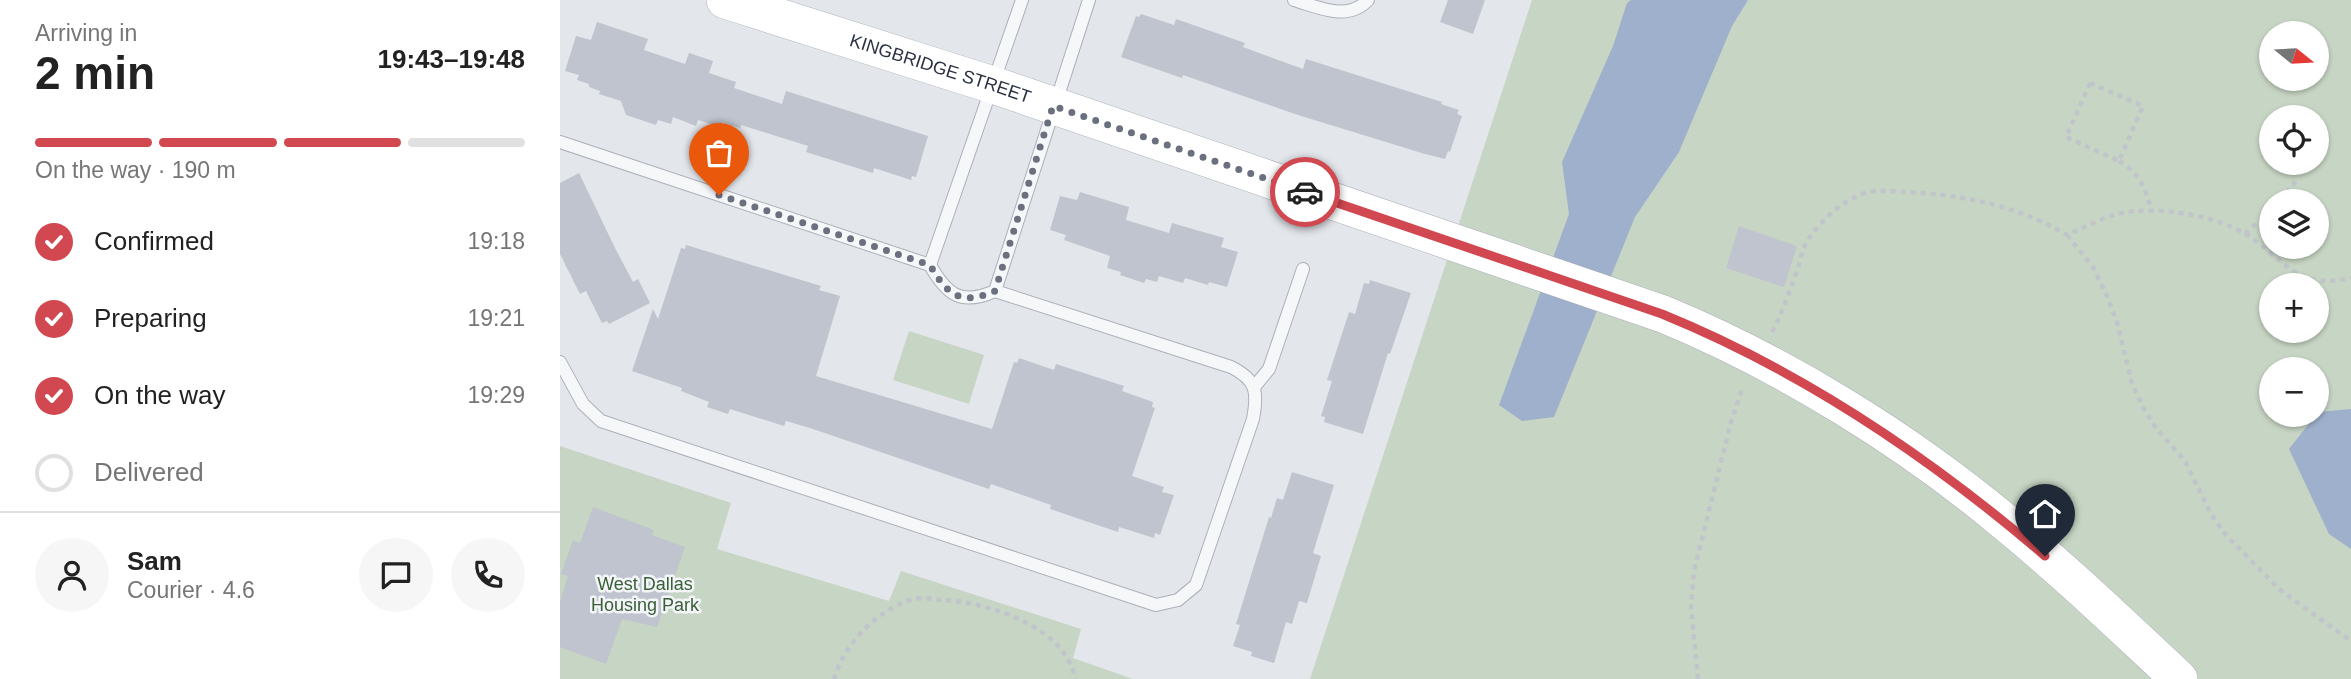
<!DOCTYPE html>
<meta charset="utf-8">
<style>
:root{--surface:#fff;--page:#f6f6f6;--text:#222;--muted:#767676;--line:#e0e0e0;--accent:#d14850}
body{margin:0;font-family:Helvetica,sans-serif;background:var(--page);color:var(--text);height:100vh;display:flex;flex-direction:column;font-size:26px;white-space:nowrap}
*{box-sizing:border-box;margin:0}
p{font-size:23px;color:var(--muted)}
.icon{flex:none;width:38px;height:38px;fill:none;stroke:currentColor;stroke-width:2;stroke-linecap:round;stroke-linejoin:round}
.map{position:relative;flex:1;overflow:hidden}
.side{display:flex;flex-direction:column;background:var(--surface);width:560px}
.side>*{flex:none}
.needle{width:46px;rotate:108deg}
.fabs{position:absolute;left:1699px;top:21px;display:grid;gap:14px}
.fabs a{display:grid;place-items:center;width:70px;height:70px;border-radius:50%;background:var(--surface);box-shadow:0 2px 5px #0004;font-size:35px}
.pin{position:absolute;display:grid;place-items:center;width:60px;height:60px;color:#fff;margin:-72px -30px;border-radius:50% 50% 50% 0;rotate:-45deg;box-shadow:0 0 7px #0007}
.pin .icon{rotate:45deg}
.courier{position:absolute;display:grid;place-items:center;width:70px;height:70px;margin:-35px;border:5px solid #d14850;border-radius:50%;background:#fff;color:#222;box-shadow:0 2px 9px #0007}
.head em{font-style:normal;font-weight:700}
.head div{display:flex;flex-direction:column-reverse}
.head{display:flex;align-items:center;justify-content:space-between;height:119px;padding:0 35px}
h1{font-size:46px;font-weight:700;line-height:52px}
.bar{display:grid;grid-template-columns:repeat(4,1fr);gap:10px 7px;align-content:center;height:84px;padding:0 35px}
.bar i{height:9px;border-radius:5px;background:var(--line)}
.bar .selected{background:var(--accent)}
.bar p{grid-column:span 4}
.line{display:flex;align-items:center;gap:18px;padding:0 35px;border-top:2px solid var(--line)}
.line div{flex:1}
.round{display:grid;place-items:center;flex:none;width:74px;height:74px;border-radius:37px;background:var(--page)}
ol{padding:0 35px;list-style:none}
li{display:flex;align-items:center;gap:21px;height:77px}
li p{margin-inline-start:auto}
li .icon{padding:7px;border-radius:50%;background:var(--accent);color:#fff;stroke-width:4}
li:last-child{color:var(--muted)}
li i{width:38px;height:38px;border:4px solid var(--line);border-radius:50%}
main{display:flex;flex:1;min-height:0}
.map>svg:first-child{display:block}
.green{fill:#c7d5c4;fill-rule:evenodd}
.water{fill:#9eb0cb}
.building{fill:#c0c4ce}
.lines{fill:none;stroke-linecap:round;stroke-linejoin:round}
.lane-casing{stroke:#acb0b9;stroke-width:14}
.secondary-casing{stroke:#acb0b9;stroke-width:38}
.path{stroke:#c1c4ca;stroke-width:4.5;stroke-dasharray:5 5;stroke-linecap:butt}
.lane{stroke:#f6f7f9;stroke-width:12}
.secondary{stroke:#fff;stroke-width:37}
.done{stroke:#6b707e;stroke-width:7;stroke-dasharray:0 12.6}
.route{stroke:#d14850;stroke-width:9}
.labels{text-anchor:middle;stroke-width:5;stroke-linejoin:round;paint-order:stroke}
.street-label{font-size:18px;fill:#2b3144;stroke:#f3f5f9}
.park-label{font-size:18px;fill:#3b6038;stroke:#f3f5f9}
</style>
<main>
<section class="side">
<div class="head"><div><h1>2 min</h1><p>Arriving in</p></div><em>19:43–19:48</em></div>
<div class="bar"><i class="selected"></i><i class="selected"></i><i class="selected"></i><i></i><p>On the way · 190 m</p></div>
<ol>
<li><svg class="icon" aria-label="check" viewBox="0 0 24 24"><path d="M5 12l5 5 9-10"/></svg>Confirmed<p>19:18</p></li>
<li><svg class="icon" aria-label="check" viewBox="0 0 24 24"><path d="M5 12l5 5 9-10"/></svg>Preparing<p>19:21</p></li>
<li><svg class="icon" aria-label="check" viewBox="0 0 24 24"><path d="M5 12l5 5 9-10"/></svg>On the way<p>19:29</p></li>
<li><i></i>Delivered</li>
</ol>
<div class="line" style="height:126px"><a class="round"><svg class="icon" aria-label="person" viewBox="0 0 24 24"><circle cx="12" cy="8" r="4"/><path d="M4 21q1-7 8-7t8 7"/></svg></a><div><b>Sam</b><p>Courier · 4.6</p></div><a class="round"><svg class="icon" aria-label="chat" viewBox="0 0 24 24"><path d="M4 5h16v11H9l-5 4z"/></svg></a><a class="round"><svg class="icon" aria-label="phone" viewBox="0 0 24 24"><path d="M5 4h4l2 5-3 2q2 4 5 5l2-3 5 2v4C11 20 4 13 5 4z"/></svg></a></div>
</section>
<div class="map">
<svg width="1791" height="679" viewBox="0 0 1791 679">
<rect width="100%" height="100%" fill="#e3e6eb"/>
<g class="green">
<path d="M972,0H1791V679H750ZM1712,33H1757V79H1712ZM1712,117H1757V163H1712ZM1712,201H1757V247H1712ZM1712,285H1757V331H1712ZM1712,369H1757V415H1712Z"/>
<polygon points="349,331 424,355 409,404 333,380"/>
<polygon points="0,446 171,503 157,549 329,601 341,571 521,629 513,658 573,679 0,679"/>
</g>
<g class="water">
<polygon points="1071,0 1188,0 1172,26 1119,152 1075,217 994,417 962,421 939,405 1009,214 1002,162 1053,46 1067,3"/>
<polygon points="1791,409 1791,549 1769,534 1729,449 1758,412"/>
</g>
<g class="building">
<polygon points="888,0 925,0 913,34 880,22"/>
<polygon points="581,14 614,25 616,19 685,43 683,47 743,69 746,59 882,102 881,104 899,110 897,114 902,116 890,152 888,151 885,159 865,154 738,115 623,75 622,78 561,57 576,16 579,17"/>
<polygon points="37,22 88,39 84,50 125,64 129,53 153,61 149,73 176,82 174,88 222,104 226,91 368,136 356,177 352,176 351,180 314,168 313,173 246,152 248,146 181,125 180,128 162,122 160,127 138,120 136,126 113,117 111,124 98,120 96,125 66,115 61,101 39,94 40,91 29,87 29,84 17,80 19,75 5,71 16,36 31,40"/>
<polygon points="19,173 56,250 73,282 78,279 90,303 49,324 47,321 42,323 26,291 20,294 0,254 0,183"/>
<polygon points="520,192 569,207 566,220 609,233 612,223 664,238 661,247 678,252 667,287 649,282 648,285 625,278 623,283 599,276 597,282 586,279 584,283 560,275 561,272 547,268 550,256 504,240 506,235 490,230 500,196 517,200"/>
<polygon points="1179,226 1237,246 1224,287 1166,268"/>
<polygon points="126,245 261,286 259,290 280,296 256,376 432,429 454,362 457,363 459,358 494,370 496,364 564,386 562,391 593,402 592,407 595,408 572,476 604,487 602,492 614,495 600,535 595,533 594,538 559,527 558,532 490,509 491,505 431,484 429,489 250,428 226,421 224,426 170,409 168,414 147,407 149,402 121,391 122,388 72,371 93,309 98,319 121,248 125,249"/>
<polygon points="810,280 851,293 830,354 828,353 803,434 764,422 765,417 761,416 772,381 767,380 789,312 795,314 804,283 809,284"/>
<polygon points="732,472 774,485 753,553 761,556 747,603 739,601 732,624 726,622 714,663 691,656 692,652 673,646 680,625 676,624 709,517 711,518 717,498 723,500"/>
<polygon points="33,507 94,530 92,535 125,547 97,627 62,619 46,664 0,647 0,602 8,576 1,574 13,540 20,543"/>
</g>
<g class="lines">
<g class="lane-casing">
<g id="lane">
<path d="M734,0C758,7 787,22 808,0"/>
<path d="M0,142L370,265C387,295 401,306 435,291L671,367C697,380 698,392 693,419L636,585L618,600L596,605L41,421L23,404L0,362"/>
<polyline points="370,265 462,0"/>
<polyline points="435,291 529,0"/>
<polyline points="695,386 709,369 743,269"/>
</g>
</g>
<g class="secondary-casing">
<g id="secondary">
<path id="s1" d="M165,0L433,85L1103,314C1222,363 1347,440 1446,523C1506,572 1562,626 1619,679"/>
</g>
</g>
<g class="path">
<polygon points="1530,83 1583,106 1559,161 1506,137"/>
<path d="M1559,161C1579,172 1586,189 1591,210"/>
<polyline points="1720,201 1737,180"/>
<polyline points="1685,234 1712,209"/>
<polyline points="1507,235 1533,267 1547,296 1557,322 1572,384 1585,411 1596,428 1625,461 1651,514 1665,534 1719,589 1791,641"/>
<path d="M1212,332C1223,311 1230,290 1238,268C1241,258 1243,246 1249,238C1262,220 1281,202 1302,194C1315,189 1330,191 1344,192C1400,194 1459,206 1507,235C1525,227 1543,217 1562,213C1598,206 1656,215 1687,235C1728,262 1735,290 1791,278"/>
<path d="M274,679C285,643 317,609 354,599C362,597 373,599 381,600C427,602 506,626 515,679"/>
<polyline points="1138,679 1131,607 1134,571 1171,422 1183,386"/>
</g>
<use href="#lane" class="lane"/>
<use href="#secondary" class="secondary"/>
</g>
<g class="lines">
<path class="done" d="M159,195L370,265C387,295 401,306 435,291L493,106L745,192"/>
<path class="route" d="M745,192L1102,314C1242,371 1371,458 1485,556"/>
</g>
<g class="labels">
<g class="street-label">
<text dy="6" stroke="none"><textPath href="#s1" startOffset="226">KINGBRIDGE STREET</textPath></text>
</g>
<g class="park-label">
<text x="85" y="590">West Dallas<tspan x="85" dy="21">Housing Park</tspan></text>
</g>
</g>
</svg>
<div class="fabs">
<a><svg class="needle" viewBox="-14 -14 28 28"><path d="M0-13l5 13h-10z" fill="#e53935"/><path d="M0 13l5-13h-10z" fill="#767676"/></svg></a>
<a><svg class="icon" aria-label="locate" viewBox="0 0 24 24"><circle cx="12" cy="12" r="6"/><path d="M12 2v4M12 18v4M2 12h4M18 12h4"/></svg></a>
<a><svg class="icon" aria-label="layers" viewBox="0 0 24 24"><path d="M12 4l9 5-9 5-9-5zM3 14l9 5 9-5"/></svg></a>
<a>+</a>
<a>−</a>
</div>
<div class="pin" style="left:159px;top:195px;background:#ea580c"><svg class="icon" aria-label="bag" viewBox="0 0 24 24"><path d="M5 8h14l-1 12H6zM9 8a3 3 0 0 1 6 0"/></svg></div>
<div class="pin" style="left:1485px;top:556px;background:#1f2937"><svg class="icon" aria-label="home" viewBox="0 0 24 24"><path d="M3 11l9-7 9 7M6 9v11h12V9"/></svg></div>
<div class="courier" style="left:745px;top:192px"><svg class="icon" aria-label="car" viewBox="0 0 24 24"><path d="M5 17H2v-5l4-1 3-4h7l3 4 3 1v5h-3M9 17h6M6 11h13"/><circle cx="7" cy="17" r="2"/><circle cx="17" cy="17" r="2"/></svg></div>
</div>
</main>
